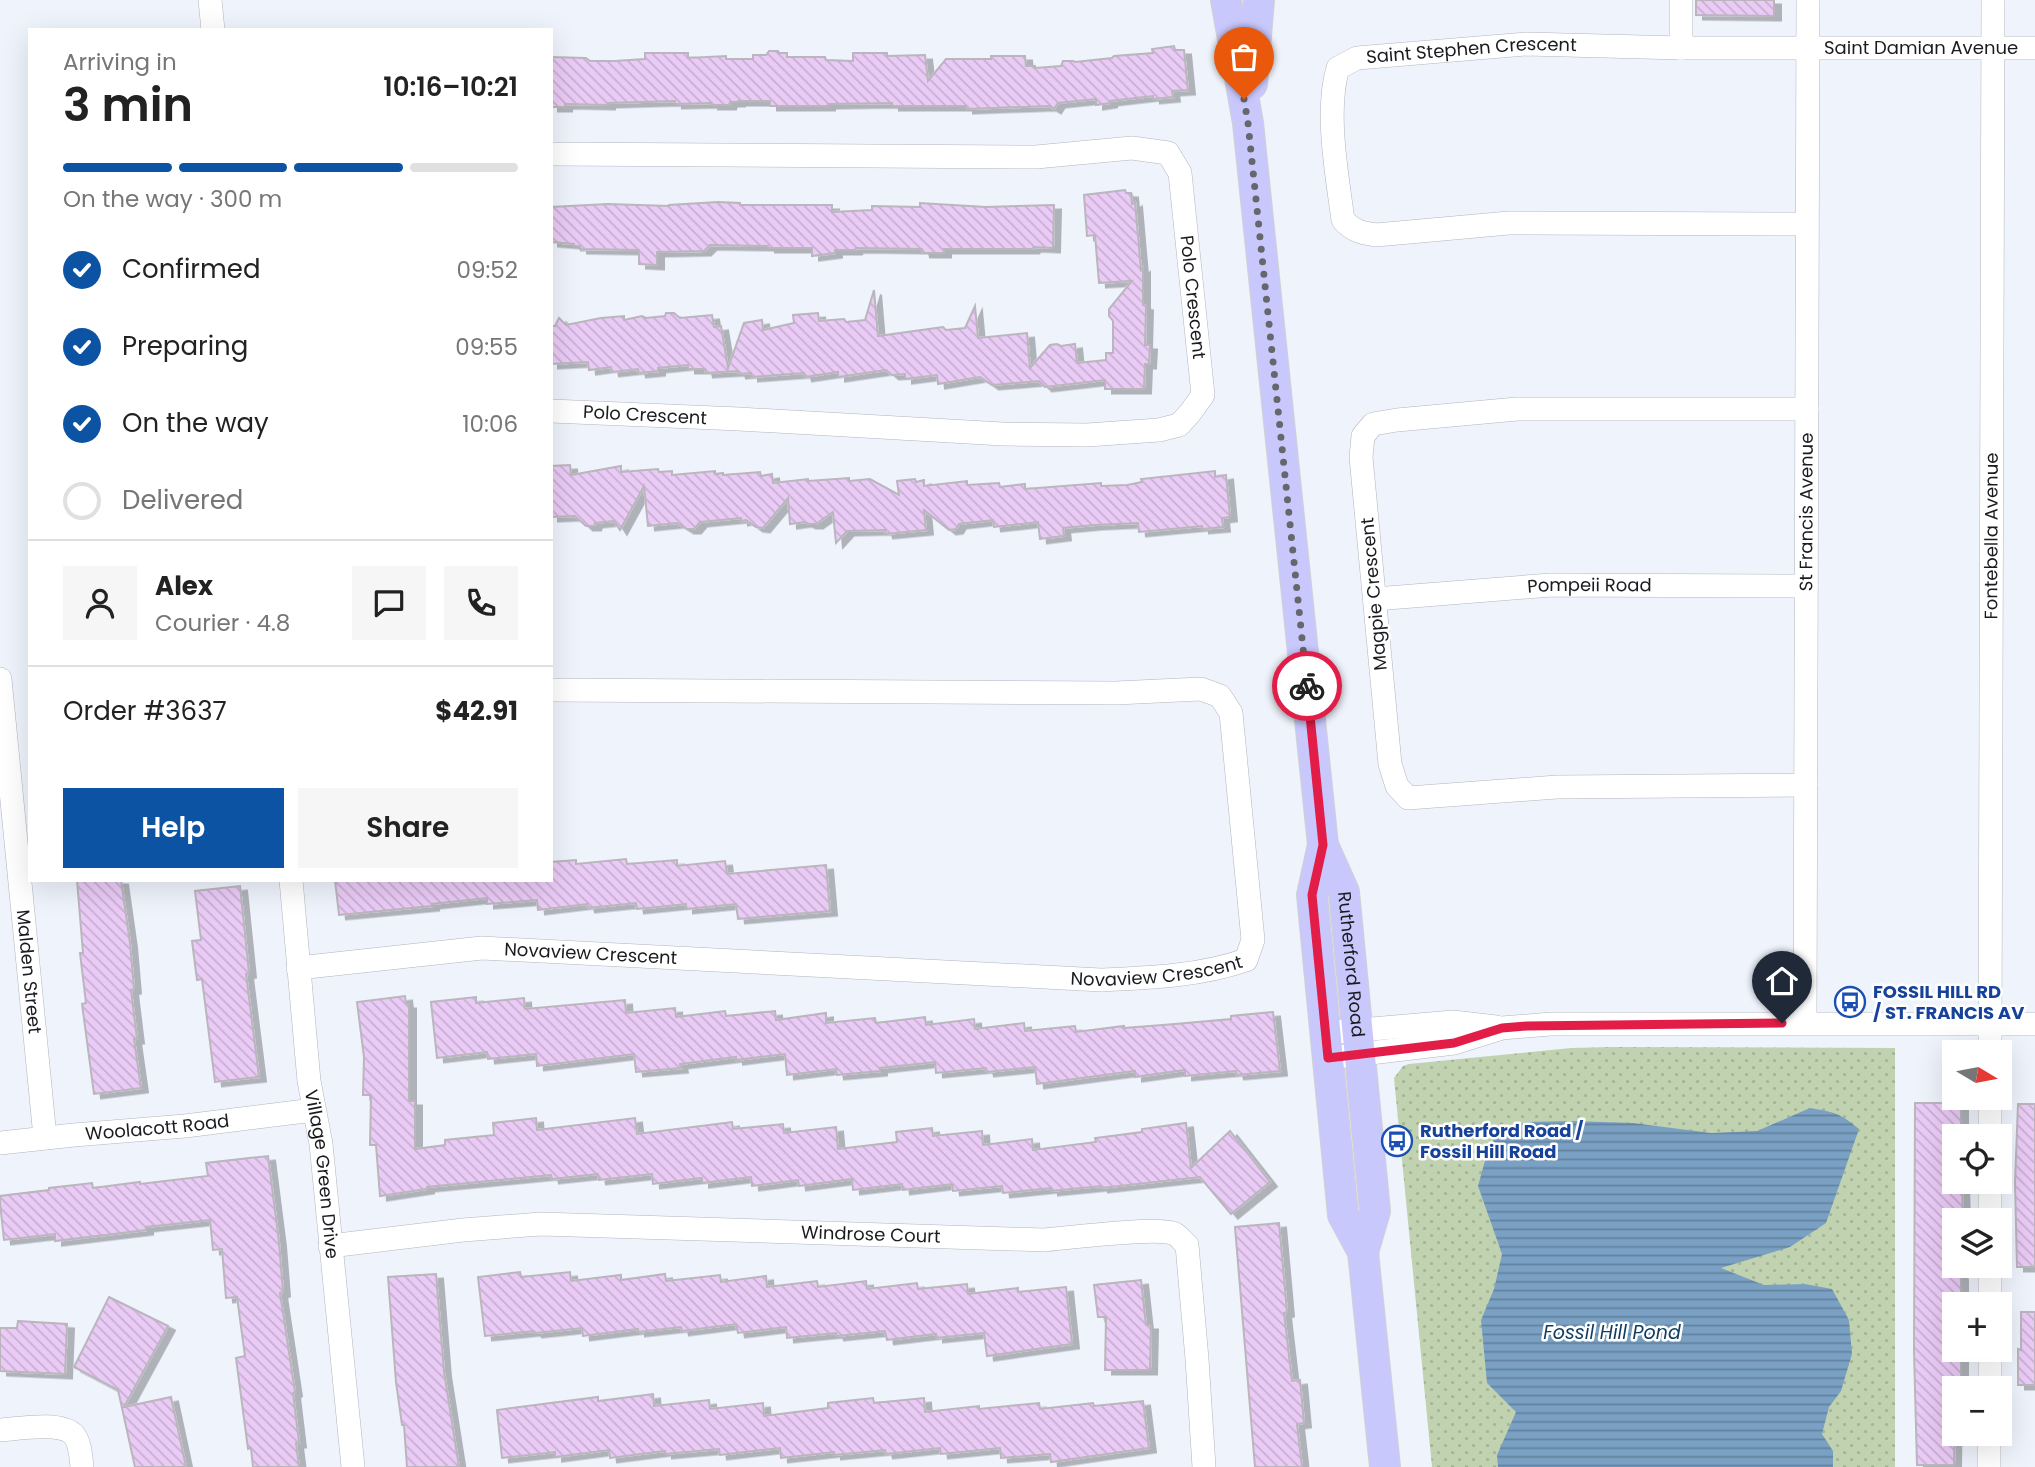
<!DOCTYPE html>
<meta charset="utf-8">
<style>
:root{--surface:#fff;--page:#f6f6f6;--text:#222;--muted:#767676;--line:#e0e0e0;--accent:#0c54a3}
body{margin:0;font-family:Poppins,sans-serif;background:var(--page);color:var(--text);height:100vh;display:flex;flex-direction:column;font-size:26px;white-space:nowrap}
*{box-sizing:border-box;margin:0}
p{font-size:23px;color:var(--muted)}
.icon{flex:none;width:38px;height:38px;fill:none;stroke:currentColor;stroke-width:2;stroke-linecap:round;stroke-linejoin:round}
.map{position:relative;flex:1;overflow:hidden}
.details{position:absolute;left:28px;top:28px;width:525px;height:854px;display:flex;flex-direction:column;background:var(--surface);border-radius:0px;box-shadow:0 7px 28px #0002}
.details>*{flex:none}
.needle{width:46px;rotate:100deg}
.tools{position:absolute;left:1942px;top:1040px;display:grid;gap:14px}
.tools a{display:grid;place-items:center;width:70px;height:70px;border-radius:0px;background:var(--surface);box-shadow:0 7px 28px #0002;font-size:35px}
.pin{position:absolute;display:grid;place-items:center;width:60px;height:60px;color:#fff;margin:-72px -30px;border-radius:50% 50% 50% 0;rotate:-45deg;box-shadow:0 0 7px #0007}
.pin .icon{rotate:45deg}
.courier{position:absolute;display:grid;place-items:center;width:70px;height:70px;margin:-35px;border:5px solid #e11d48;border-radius:50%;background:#fff;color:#222;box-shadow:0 2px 9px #0007}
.summary em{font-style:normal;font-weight:600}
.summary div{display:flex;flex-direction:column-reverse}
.summary{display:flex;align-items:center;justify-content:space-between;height:119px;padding:0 35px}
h1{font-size:46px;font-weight:600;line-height:52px}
.bar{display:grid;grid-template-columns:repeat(4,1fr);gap:10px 7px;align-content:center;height:84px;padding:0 35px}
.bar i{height:9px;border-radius:5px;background:var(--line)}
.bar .active{background:var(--accent)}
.bar p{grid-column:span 4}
.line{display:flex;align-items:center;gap:18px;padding:0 35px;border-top:2px solid var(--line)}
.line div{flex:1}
.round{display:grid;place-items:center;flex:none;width:74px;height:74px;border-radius:0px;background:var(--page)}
ol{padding:0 35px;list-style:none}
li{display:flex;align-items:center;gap:21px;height:77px}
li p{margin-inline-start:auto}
li .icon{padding:7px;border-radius:50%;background:var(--accent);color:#fff;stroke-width:4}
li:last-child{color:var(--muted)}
li i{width:38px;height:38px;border:4px solid var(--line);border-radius:50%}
.button{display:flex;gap:14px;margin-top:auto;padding:14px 35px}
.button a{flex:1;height:80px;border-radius:0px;background:var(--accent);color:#fff;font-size:28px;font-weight:600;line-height:80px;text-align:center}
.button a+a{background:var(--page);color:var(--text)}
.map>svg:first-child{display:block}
.grass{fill:url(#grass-dots)}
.water{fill:url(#water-rules)}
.building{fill:url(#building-back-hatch);stroke:#bbb5be;stroke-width:2;filter:url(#shadow)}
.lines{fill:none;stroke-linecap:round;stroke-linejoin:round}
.minor-casing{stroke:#b2b5be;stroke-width:24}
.major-casing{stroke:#d1d1d2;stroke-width:32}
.minor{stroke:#fff;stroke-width:23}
.major{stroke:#c9c8fd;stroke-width:30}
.done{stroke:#65676c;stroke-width:7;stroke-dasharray:0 12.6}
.route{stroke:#e11d48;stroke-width:9}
.labels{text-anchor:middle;stroke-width:5;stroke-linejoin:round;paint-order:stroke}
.street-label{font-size:18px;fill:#1a1b1f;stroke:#fff}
.transit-label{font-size:18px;font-weight:bold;fill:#164399;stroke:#fff;text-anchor:start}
.water-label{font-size:19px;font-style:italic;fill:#113e60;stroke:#fff}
</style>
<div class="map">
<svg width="2035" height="1467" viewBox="0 0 2035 1467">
<defs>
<pattern id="grass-dots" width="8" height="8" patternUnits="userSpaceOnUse" patternTransform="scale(1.75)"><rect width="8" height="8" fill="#c0d2b0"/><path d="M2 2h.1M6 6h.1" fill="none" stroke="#a4b497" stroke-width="1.8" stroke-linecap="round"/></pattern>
<pattern id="water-rules" width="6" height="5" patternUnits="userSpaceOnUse" patternTransform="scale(1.75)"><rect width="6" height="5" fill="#7aa1c3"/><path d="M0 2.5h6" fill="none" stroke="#63829e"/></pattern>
<pattern id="building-back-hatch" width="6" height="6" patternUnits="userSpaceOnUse" patternTransform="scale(1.75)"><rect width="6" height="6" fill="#eacbf6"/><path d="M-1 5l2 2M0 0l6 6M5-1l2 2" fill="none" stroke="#c8aed2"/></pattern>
<filter id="shadow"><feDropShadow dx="7" dy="4.5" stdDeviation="0" flood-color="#0004"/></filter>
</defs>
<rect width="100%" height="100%" fill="#eff3fc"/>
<polygon class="grass" points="1612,1047 1895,1048 1895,1467 1432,1467 1394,1078 1403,1066 1409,1064 1571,1048"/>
<path class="water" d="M1810,1108C1834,1112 1840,1113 1859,1129L1826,1223L1790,1247L1721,1268L1764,1285L1805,1284L1832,1289L1849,1320L1852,1354L1841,1391L1829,1407L1822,1434L1833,1451V1467H1498L1497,1455L1516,1412L1487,1383L1481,1320L1494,1289L1502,1254L1478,1186L1486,1157L1497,1131L1526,1122L1571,1121L1633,1123L1711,1133L1757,1131Z"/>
<g class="building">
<polygon points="1696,0 1774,0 1774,16 1696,15"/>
<polygon points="1174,46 1175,50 1184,50 1188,90 1172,91 1173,97 1153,99 1153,96 1110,101 1110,103 1096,105 1096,99 1058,103 1054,109 1049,106 966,109 966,106 892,106 892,103 828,104 828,106 770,106 770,101 738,101 738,102 730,102 729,105 711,105 711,103 675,104 675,101 608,103 608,105 565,104 565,107 551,107 551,57 586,58 590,61 615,61 645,59 645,53 688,53 688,58 726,56 726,59 753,59 753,55 766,55 769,51 778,51 779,53 787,53 787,57 825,57 826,60 853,61 853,53 887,53 887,56 925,55 928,81 946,59 991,59 991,56 1025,56 1026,66 1035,66 1035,68 1061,66 1063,61 1073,61 1075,62 1112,58 1114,56 1153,53 1152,49"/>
<polygon points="1125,190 1126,193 1131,193 1132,204 1135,202 1141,270 1143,268 1143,305 1146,306 1145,345 1150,345 1149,364 1145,364 1144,389 1105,389 1105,380 1045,387 1039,381 992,385 980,377 938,384 937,375 905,379 905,374 892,375 886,370 838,377 838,372 805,377 804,373 751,377 751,373 739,374 738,371 706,373 705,369 688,369 688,365 658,368 658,371 639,373 638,369 612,372 611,367 589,370 588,362 551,364 551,326 555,326 559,318 566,325 601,318 624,316 624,320 642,316 646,318 665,316 666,313 674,313 680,318 712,315 714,327 721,326 728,368 744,323 762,320 763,330 794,323 793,315 818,313 819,321 844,319 846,322 865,320 874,290 878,336 936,328 943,327 946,330 965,328 975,306 978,338 1027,333 1030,368 1050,345 1057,344 1061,346 1075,344 1077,363 1106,360 1106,353 1113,353 1113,321 1109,316 1109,309 1132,281 1099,283 1095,235 1087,236 1084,195"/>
<polygon points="718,202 740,203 740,205 832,205 832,212 872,210 872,206 920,207 920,203 986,207 1054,205 1053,248 1034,247 1032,249 944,249 944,253 923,253 922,249 856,248 855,250 835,250 835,253 812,256 812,248 768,248 768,246 710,245 704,251 657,252 657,265 639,264 639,250 580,249 580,246 574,246 574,244 551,242 551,207 608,204 669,206 669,205"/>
<polygon points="570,465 571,475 621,466 621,472 658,469 659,472 672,471 672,475 715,471 715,474 723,473 723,475 760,472 761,476 772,474 773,483 808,479 808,481 849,478 849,481 870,479 899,495 897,481 915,479 916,482 924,480 924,486 967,481 967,485 999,483 1000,487 1025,484 1025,489 1101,483 1101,486 1127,485 1142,482 1141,479 1215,471 1215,477 1226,475 1230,517 1222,518 1223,527 1202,529 1202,526 1139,532 1138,523 1095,525 1063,528 1064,536 1040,539 1038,522 994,527 993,520 959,524 956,529 949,530 924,510 926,530 886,534 885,530 847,531 836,543 833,512 816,524 809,524 805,522 790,524 788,498 763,528 756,527 746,520 741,521 741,518 700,522 694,529 687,529 677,523 648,526 644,486 620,530 614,521 595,523 594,526 586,526 575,516 551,517 551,466"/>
<polygon points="626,859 627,864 677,860 677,866 725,861 727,874 826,865 830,911 738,919 736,904 686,909 686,904 637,909 636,903 588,908 587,904 538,910 537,900 487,904 487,898 432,904 432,906 339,915 335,880 551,880 551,862 576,860 576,864"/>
<polygon points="77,880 121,880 130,943 134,989 131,990 137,1039 134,1039 141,1088 94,1094 82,1004 86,1003 80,953 83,953"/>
<polygon points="240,886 249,973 246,974 259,1077 215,1082 202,979 197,980 192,941 201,940 195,891"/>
<polygon points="405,996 406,1004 409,1004 409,1101 415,1101 415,1149 445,1145 445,1140 494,1135 493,1123 536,1118 537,1130 635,1118 637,1134 732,1122 733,1129 783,1124 784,1133 836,1127 838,1149 897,1142 896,1132 932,1128 933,1136 982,1131 983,1145 1032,1139 1033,1150 1096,1142 1095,1138 1142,1132 1142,1129 1186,1123 1191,1168 1230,1131 1270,1182 1231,1214 1200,1177 1101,1188 1101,1186 1051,1191 1051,1188 1003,1193 1002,1186 953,1191 952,1184 903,1190 902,1184 853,1190 852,1179 799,1186 798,1180 752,1186 751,1177 702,1183 702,1178 653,1184 652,1174 599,1180 598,1174 552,1179 551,1175 427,1187 427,1189 380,1196 376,1145 370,1145 371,1095 363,1095 364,1057 357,1002"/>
<polygon points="476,997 476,1003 524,998 525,1009 625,1000 626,1013 675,1008 676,1017 725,1011 726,1016 775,1011 776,1020 826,1013 826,1023 875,1018 876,1023 925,1017 926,1025 974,1019 975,1029 1024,1023 1025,1031 1075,1026 1076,1032 1124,1026 1124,1028 1175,1024 1231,1019 1231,1016 1273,1012 1280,1071 1237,1075 1236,1071 1185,1076 1185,1070 1135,1077 1135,1071 1037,1084 1035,1067 987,1072 986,1068 936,1073 935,1062 880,1068 880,1071 837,1075 836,1069 787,1075 785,1054 736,1060 736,1057 680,1064 681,1068 636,1072 634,1054 537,1066 536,1054 488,1059 487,1052 437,1058 431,1002"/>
<polygon points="1915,1103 1961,1103 1961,1136 1955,1136 1955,1181 1962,1181 1963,1220 1955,1220 1955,1265 1960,1265 1961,1277 1961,1304 1955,1304 1955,1349 1961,1349 1961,1388 1955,1388 1954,1465 1917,1465 1914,1351"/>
<polygon points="2018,1104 2035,1104 2035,1267 2017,1267 2015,1183"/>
<polygon points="268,1156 279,1242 283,1292 280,1293 295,1392 293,1393 299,1443 296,1443 299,1467 253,1467 251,1448 248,1449 236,1358 245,1356 237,1297 226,1298 222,1249 213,1250 210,1220 146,1227 146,1230 55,1241 55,1234 4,1240 0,1203 0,1196 49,1190 49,1188 92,1183 93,1188 140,1182 140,1184 208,1176 206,1163"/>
<polygon points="1279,1223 1287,1312 1284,1313 1292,1381 1300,1380 1304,1423 1297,1424 1302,1467 1255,1467 1235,1227"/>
<polygon points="520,1272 521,1277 570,1272 571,1281 621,1275 621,1280 665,1274 666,1281 720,1275 721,1282 766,1276 767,1287 817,1281 818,1287 866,1281 867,1289 917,1283 918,1289 967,1284 968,1294 1018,1288 1018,1292 1066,1287 1072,1344 987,1356 984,1333 936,1338 936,1334 887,1340 885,1331 837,1336 836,1333 787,1338 786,1327 738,1333 736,1324 682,1331 681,1327 638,1332 638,1329 583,1336 582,1328 535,1333 534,1331 485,1336 478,1277"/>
<polygon points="436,1274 444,1372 459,1467 407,1467 404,1425 402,1425 396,1382 388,1277"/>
<polygon points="1141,1280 1146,1325 1151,1325 1150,1370 1105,1370 1106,1317 1098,1317 1094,1285"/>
<polygon points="109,1297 168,1326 124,1407 171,1397 186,1467 135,1467 118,1390 74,1367"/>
<polygon points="2021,1312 2035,1312 2035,1385 2018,1385 2018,1349 2021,1350"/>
<polygon points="18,1321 67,1324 65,1374 0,1371 0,1328 17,1328"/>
<polygon points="653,1394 654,1406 709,1400 710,1409 763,1403 764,1416 828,1408 828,1403 873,1398 874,1403 924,1398 925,1412 979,1406 979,1409 1039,1403 1040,1409 1093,1403 1094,1406 1143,1401 1149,1448 1051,1462 1050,1454 1001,1458 1000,1448 941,1454 940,1448 886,1454 885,1450 834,1455 834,1452 781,1458 780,1448 720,1455 719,1449 665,1454 665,1451 610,1458 609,1450 555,1457 555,1452 502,1458 497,1410 598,1397 598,1401"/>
</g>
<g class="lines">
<g class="minor-casing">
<g id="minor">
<polyline points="210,0 213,30"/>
<polyline points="1681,0 1681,48"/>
<path id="s1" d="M551,154L1036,157L1132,148L1168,153L1180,173L1203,395L1190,413L1179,425L1159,430L1087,435L1003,434L739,419L551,411"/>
<path id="s2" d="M1807,224L1509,223L1376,235C1362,233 1353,231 1343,220C1337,175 1325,111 1338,68L1357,58L1527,44L1681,48H2035"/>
<path id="s3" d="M1375,599L1551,585L1806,586"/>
<path id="s4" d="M0,679L45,1137"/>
<polyline points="1806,785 1557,787 1408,798 1397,786 1390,764 1361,457 1363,436 1373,424 1397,420 1517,409 1807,409"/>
<path id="s5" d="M291,880L309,1081L321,1144L353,1467"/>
<path id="s6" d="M298,968L482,948L1101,980C1149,978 1200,976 1246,960L1253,940L1231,713L1220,696L1201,689L1116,693L551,690"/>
<path id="s7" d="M1805,1023L1808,0"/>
<polyline points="1325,1033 1453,1022 1496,1027"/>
<path id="s8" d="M1990,1052L1993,0"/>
<polyline points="1345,1056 1454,1043 1502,1028 1551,1024 2035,1024"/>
<polyline points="1990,1136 1990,1097"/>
<path id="s9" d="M0,1143L74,1135L185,1126L314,1110"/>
<polyline points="1990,1220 1990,1181"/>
<path id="s10" d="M330,1246L463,1230L541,1224L1044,1240C1068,1238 1158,1226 1175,1234C1180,1237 1183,1242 1187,1245L1197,1359L1204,1467"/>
<polyline points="1990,1304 1990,1265"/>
<polyline points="1990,1388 1990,1349"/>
<path d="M0,1430C18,1429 59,1421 73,1434C80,1441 81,1457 82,1467"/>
<polyline points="1989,1467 1989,1433"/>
</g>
</g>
<g class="major-casing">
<g id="major">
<path id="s11" d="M1226,0L1248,123L1323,845L1344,892L1375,1211L1363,1252"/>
<polyline points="1252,84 1259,0"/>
<polyline points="1323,845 1312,895 1343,1215 1363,1252 1385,1467"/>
</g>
</g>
<use href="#minor" class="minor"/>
<use href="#major" class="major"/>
</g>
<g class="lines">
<polyline class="done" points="1244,99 1248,123 1307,686"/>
<polyline class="route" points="1307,686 1323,845 1312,895 1328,1058 1454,1043 1502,1028 1527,1026 1782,1023"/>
</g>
<defs>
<g id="bus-ring" transform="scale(1.575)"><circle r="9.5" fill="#fff" stroke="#1a4fb4" stroke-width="1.5"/><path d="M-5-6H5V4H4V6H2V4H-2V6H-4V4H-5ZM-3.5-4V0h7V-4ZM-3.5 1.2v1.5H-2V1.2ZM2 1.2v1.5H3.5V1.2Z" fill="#1a4fb4"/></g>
</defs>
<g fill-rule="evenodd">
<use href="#bus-ring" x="1850" y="1002"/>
<use href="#bus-ring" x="1397" y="1141"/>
</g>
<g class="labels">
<g class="street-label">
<text dy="6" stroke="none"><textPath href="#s2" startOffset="1208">Saint Damian Avenue</textPath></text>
<text dy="6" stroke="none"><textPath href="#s2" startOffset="758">Saint Stephen Crescent</textPath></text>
<text dy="6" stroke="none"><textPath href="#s1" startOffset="766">Polo Crescent</textPath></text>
<text transform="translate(645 415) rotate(3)" y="6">Polo Crescent</text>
<text dy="6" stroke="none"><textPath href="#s7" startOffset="511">St Francis Avenue</textPath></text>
<text dy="6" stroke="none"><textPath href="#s8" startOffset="516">Fontebella Avenue</textPath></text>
<text dy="6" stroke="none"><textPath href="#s3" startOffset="215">Pompeii Road</textPath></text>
<text transform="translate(1374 594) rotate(-95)" y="6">Magpie Crescent</text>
<text dy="6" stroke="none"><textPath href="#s6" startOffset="294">Novaview Crescent</textPath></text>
<text dy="6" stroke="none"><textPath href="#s11" startOffset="975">Rutherford Road</textPath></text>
<text dy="6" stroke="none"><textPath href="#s6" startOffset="861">Novaview Crescent</textPath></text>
<text dy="6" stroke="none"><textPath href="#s4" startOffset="294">Malden Street</textPath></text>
<text dy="6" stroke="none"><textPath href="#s9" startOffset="158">Woolacott Road</textPath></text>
<text dy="6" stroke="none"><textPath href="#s5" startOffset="296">Village Green Drive</textPath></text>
<text dy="6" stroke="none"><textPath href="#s10" startOffset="542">Windrose Court</textPath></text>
</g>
<g class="transit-label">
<text x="1873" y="998">FOSSIL HILL RD<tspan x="1873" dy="21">/ ST. FRANCIS AV</tspan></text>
<text x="1420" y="1137">Rutherford Road /<tspan x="1420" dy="21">Fossil Hill Road</tspan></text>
</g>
<g class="water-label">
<text x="1612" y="1339">Fossil Hill Pond</text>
</g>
</g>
</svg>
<div class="tools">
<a><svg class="needle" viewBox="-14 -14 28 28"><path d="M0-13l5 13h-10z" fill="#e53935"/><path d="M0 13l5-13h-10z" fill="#767676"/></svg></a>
<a><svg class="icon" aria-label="locate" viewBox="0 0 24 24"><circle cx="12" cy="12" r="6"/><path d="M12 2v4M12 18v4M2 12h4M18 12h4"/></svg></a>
<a><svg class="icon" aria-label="layers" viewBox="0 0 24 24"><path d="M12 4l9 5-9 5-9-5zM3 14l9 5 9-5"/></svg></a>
<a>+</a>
<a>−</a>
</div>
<div class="pin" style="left:1244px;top:99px;background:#ea580c"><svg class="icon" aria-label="bag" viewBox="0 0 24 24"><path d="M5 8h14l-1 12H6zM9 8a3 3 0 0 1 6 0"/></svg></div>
<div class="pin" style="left:1782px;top:1023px;background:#1f2937"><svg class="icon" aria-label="home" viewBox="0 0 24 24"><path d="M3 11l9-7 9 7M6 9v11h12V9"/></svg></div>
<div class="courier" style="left:1307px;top:686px"><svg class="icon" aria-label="bike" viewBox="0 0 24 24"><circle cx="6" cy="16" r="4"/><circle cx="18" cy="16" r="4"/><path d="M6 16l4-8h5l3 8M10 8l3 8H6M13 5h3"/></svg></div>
<section class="details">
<div class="summary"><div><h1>3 min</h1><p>Arriving in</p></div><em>10:16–10:21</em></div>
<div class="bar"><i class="active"></i><i class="active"></i><i class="active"></i><i></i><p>On the way · 300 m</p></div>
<ol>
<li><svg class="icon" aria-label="check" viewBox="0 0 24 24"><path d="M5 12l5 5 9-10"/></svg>Confirmed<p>09:52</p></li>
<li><svg class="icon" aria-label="check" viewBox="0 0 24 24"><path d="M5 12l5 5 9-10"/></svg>Preparing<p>09:55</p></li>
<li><svg class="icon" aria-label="check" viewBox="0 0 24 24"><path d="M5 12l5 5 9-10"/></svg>On the way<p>10:06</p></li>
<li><i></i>Delivered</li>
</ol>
<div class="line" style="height:126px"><a class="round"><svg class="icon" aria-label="person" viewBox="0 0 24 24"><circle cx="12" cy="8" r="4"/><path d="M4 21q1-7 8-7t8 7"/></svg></a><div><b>Alex</b><p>Courier · 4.8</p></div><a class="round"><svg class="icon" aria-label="chat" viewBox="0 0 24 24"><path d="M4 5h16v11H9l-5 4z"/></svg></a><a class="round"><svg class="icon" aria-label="phone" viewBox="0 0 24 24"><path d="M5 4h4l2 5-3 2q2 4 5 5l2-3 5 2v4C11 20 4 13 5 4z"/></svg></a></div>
<div class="line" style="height:91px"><div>Order #3637</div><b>$42.91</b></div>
<div class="button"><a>Help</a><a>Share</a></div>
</section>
</div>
